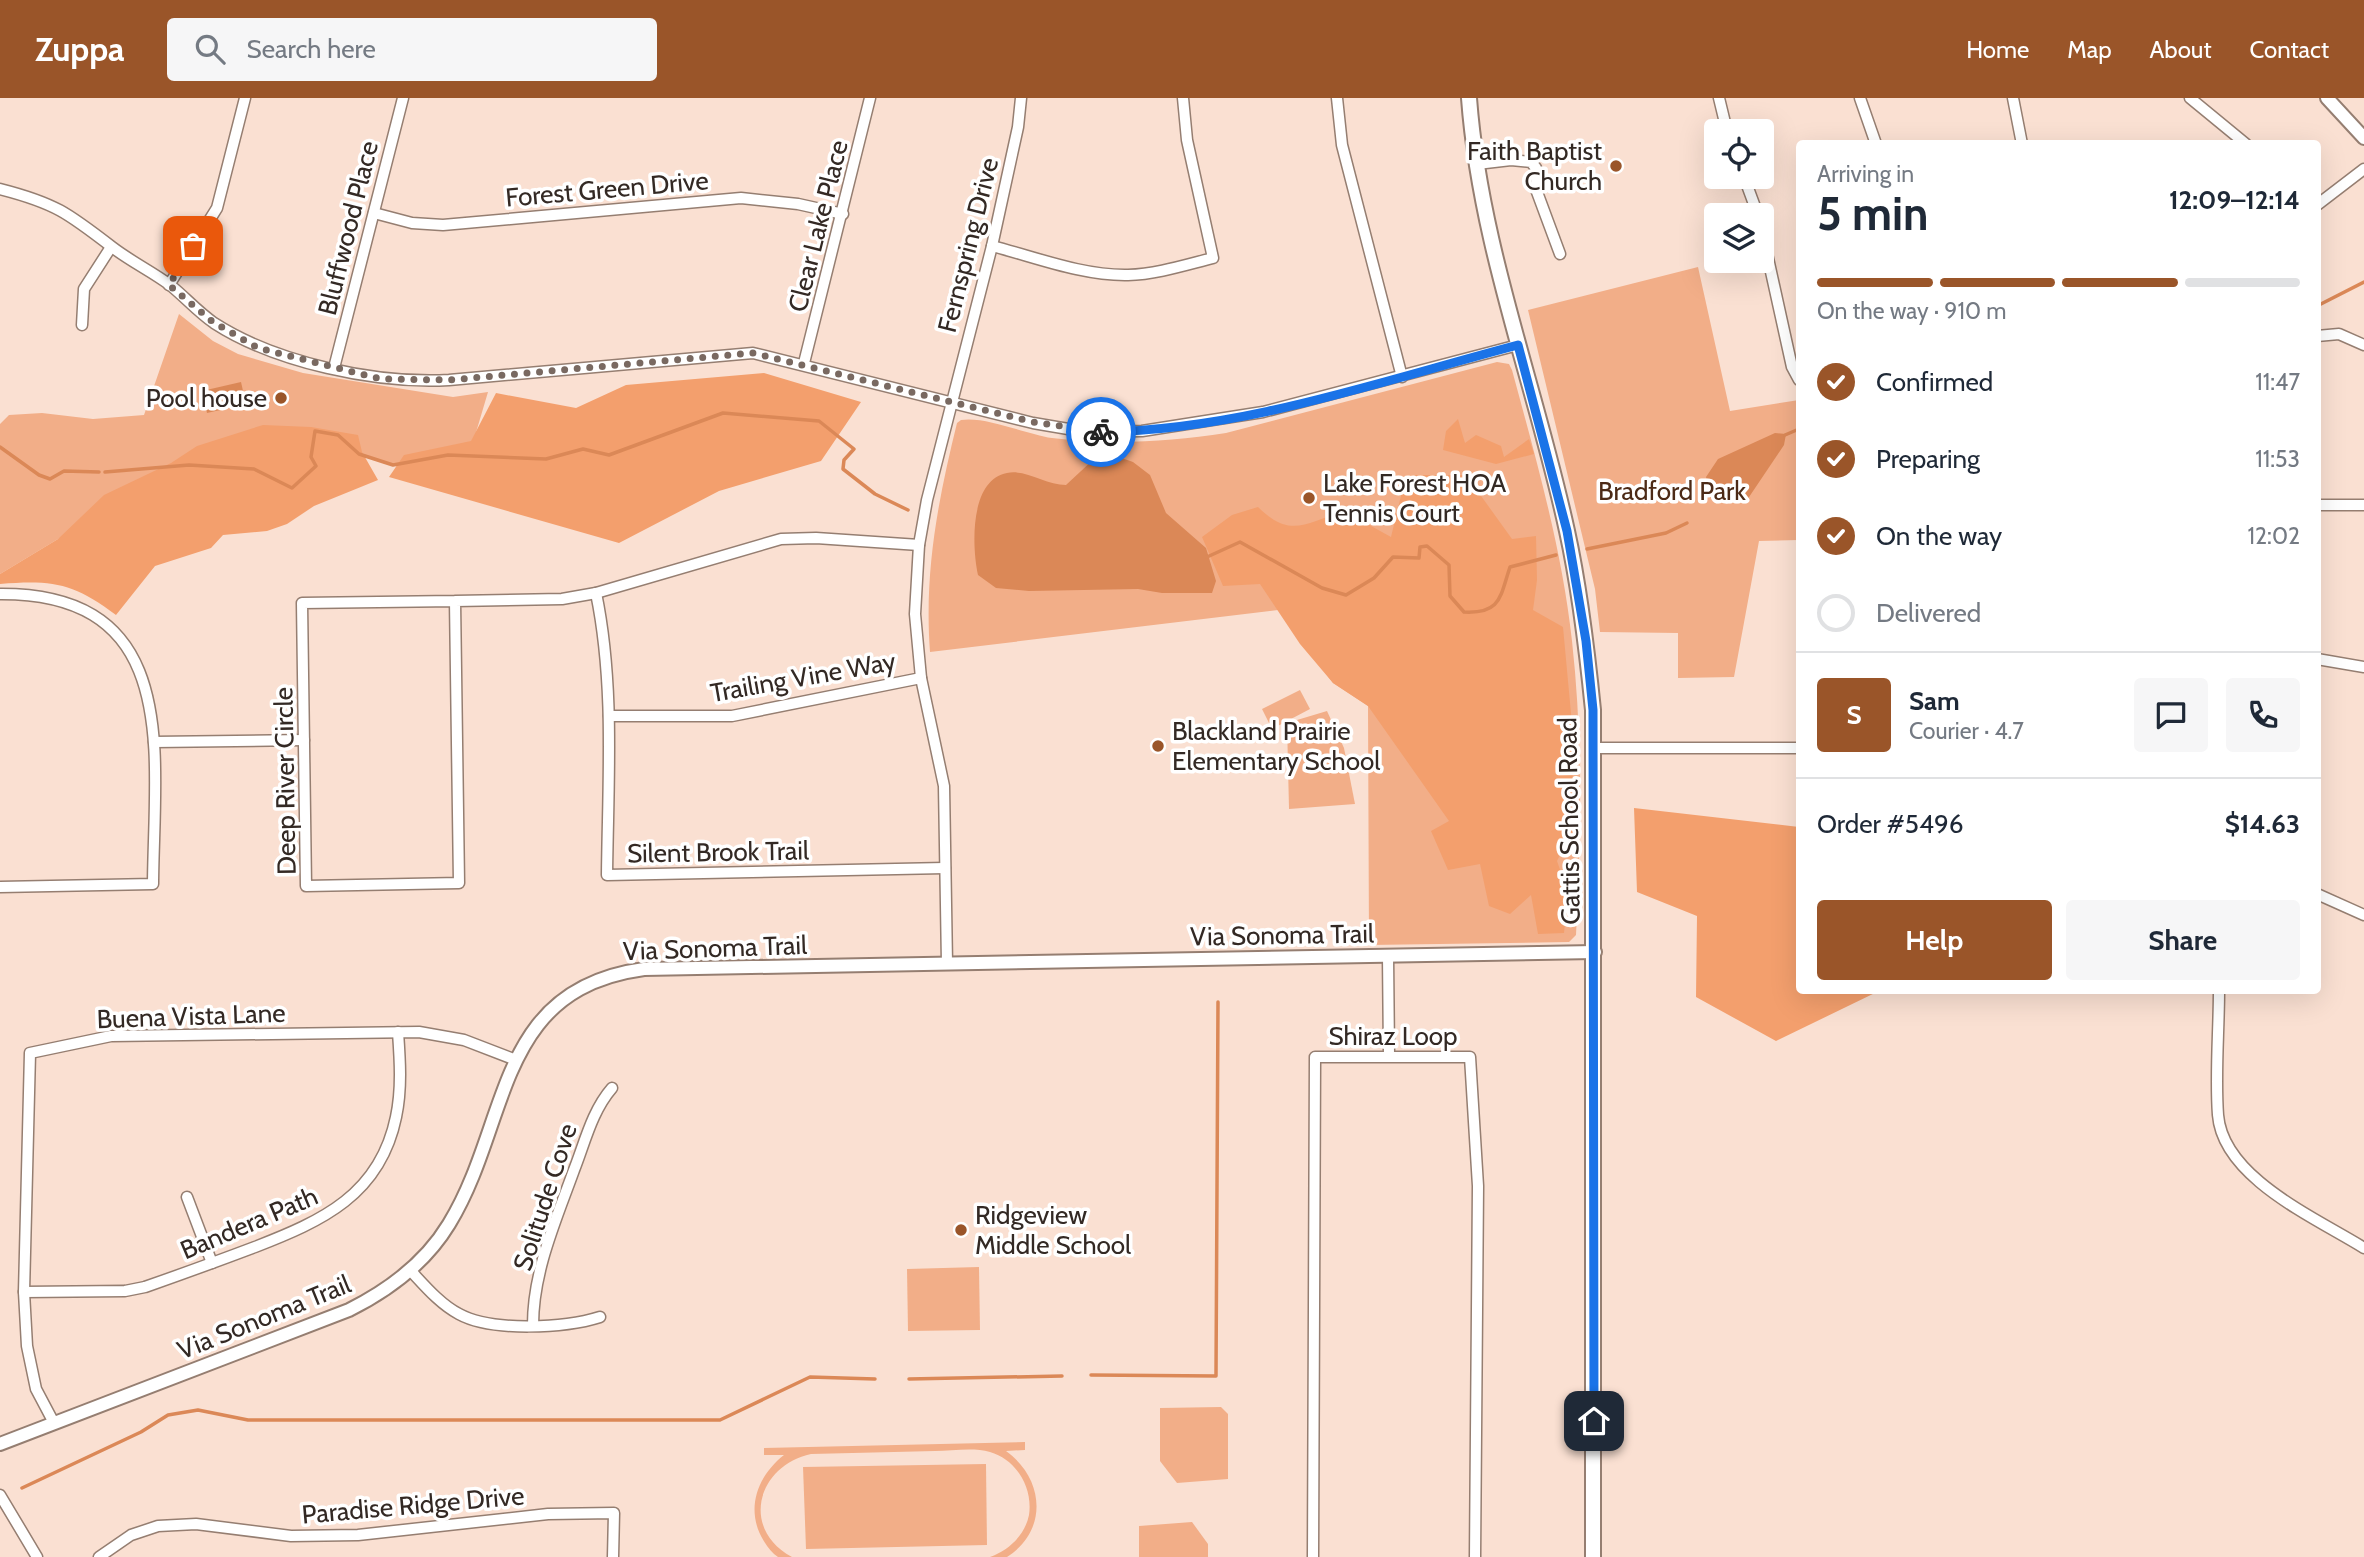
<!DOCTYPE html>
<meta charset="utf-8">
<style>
:root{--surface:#fff;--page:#f6f6f7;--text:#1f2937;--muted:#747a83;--line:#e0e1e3;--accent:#9a5529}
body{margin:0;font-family:Cabin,sans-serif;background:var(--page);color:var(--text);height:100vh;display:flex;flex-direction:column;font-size:26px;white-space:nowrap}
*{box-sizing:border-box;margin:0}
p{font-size:23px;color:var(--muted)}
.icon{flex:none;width:38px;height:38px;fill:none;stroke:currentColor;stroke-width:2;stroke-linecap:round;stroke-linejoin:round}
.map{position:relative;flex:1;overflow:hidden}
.side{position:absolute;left:1796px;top:42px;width:525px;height:854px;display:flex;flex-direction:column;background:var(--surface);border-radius:7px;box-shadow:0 7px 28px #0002}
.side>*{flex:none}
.controls{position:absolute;left:1704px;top:21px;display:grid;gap:14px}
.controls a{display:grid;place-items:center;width:70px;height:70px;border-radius:7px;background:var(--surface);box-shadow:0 7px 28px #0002;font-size:35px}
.pin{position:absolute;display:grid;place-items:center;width:60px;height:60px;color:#fff;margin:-30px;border-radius:14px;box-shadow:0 4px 10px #0006}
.courier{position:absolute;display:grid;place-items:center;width:70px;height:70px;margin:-35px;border:5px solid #1a73e8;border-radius:50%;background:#fff;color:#222;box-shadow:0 2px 9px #0007}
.summary em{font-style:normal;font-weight:700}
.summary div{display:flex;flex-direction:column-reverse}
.summary{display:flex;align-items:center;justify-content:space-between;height:119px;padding:0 21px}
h1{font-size:46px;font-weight:700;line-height:52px}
.bar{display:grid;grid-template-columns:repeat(4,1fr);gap:10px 7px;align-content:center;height:84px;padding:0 21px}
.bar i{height:9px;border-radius:5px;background:var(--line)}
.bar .selected{background:var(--accent)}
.bar p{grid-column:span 4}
.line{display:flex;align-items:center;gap:18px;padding:0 21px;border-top:2px solid var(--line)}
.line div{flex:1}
.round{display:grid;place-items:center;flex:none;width:74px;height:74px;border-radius:7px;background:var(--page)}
ol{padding:0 21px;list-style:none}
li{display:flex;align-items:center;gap:21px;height:77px}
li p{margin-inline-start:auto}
li .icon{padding:7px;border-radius:50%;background:var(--accent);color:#fff;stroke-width:4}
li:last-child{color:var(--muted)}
li i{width:38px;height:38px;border:4px solid var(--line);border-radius:50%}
.action{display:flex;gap:14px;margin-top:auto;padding:14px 21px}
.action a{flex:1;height:80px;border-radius:7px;background:var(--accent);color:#fff;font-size:28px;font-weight:700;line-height:80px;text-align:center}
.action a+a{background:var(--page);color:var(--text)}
header{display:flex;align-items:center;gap:42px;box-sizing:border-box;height:98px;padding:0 35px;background:var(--accent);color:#fff}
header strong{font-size:33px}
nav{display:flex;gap:38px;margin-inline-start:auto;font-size:24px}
.search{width:490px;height:63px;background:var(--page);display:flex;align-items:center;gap:18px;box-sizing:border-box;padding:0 24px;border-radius:7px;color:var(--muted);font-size:26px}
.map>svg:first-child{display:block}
.green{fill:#f2ae88}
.forest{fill:#f39f6d}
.water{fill:#db8857}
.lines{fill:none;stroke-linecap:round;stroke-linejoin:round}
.stream{stroke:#db8857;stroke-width:3.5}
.minor-casing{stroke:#957e71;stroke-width:13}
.tertiary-casing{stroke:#957e71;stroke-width:16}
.secondary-casing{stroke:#957e71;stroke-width:18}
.minor{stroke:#fff;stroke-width:10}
.tertiary{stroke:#fff;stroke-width:12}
.secondary{stroke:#fff;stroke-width:14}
.done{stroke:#796961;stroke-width:7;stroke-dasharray:0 12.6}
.route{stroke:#1a73e8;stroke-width:9}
.poi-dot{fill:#9a5529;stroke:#fff;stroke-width:2.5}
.labels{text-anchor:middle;stroke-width:7;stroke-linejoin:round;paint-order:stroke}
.poi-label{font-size:26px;fill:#332924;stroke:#fff;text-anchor:start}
.street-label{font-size:26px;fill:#332924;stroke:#fff}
.park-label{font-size:26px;fill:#4c2a16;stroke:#fff}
</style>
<header>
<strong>Zuppa</strong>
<div class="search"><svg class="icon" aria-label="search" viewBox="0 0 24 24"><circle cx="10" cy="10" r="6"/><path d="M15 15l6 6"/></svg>Search here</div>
<nav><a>Home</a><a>Map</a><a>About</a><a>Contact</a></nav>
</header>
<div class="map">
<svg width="2364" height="1459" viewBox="0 0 2364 1459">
<rect width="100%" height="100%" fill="#fae0d2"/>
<g class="green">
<polygon points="1698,169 1730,313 1799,302 1799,442 1759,443 1734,579 1678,580 1678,535 1600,534 1595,491 1528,212"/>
<polygon points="179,216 213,243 238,256 303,275 453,299 488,294 469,358 448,357 393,367 359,356 58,441 0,476 0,326 9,317 42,315 93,321 144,317"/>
<path d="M1497,264L1509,266L1512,272C1536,361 1562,451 1572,543C1583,642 1581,738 1576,837L1569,844L1369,847L1368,608L1333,585L1278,512L930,554C924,474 938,402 957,325L961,322C985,318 1026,336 1052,340C1110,347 1168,344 1226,335Z"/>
<polygon points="1300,592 1310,611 1272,631 1262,611"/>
<polygon points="1327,613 1344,650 1355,706 1289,711 1287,625"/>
<polygon points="979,1169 980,1232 908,1233 907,1171"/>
<polygon points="1221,1309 1228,1316 1228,1381 1177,1385 1160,1363 1160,1310"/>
<path d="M1025,1344V1352L1006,1353C1044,1380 1049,1432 1007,1459H990C1009,1452 1025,1437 1029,1417C1033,1390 1017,1362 990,1354C973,1349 952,1353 935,1353C894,1354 852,1355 811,1356C757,1368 740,1431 792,1459H778L774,1456C743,1424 751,1383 784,1357H764V1350Z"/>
<polygon points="986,1366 987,1447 806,1451 803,1369"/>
<polygon points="1192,1424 1208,1446 1208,1459 1139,1459 1139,1428"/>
</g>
<g class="forest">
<polygon points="764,275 861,304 821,363 719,393 619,445 389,379 404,357 471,343 496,295 576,310 626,287"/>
<polygon points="1458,321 1465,345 1476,337 1501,348 1504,359 1529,341 1534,356 1496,366 1443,352 1446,333"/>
<path d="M263,327L311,329L358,337L362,354L378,382L314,408L287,426L267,433L223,437L211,450L155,468L116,517C73,485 53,482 0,486V476L58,441L104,397L171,365L197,348Z"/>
<path d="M1406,377H1466L1512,441L1536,438L1537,482L1533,512L1563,529L1573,637L1572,733L1557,763L1568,794L1564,835L1538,836L1531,797L1510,816L1489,808L1480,766L1448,772L1431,733L1449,723L1368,608L1333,585L1300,546L1260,486L1223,488L1202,439L1232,417L1258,409C1291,441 1305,425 1344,413L1391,439Z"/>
<polygon points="1634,710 1799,729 1799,892 1879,893 1776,943 1696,899 1697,818 1637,794"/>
</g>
<g class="water">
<polygon points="241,284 246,306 207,315 202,293"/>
<polygon points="1775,335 1786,336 1784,347 1745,405 1726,404 1730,402 1727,396 1720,401 1711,397 1706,379 1718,361"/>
<path d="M1113,357L1133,364L1150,377L1166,415L1206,450L1216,483L1212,495H1162L1138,491L1029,493L996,490L978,477C972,450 969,382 1007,375C1026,371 1046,387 1066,387L1095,360Z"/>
</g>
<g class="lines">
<g class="stream">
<polyline points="2317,208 2364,184"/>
<polyline points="1785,337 1799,331"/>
<polyline points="0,349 39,377 50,381 64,373 99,374"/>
<polyline points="105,374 189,367 254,371 292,390 316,368 311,359 315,333 338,337 359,356 393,367 448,357 546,361 583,351 609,357 723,315 819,323 854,351 844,362 843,371 875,396 908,412"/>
<polyline points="1587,451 1666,435 1687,425"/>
<path d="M1207,459L1240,444L1322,490L1346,497L1374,480L1393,459L1419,460L1420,449L1427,448L1449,467L1450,498L1464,514C1501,516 1500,499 1510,469L1556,457"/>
<polyline points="1091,1277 1216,1278 1218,904"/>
<polyline points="909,1281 1062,1278"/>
<polyline points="22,1390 141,1334 168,1317 198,1312 248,1322 720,1322 810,1279 875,1281"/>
</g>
<g class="minor-casing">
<g id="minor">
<polyline points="1337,0 1342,47 1402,279"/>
<polyline points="1719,0 1727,33"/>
<polyline points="1860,0 1876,46"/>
<polyline points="2013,0 2022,46"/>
<polyline points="2190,0 2246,46"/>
<polyline points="1477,66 1511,62 1531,64 1536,70 1537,94 1560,156"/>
<polyline points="1744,79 1758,117"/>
<path d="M0,91C55,105 68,115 112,149C130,163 151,173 170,187C185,199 198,214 214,225C276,265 376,286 449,282L753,255L1033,325L1086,334L1142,333L1263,314L1518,247"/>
<polyline points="2317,107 2364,71"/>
<polyline points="374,115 412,125 443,127 741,100 798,106 843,116"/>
<polyline points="1762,133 1792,269 1799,282"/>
<path d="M992,148C1035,159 1083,178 1128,177C1157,176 1185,167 1213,160L1187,42L1183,0"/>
<polyline points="169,187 217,110 245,0"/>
<polyline points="82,227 84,191 111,149"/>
<polyline points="2317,238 2339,236 2364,247"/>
<polyline points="804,265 870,0"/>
<polyline points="334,270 403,0"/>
<polyline points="2317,407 2364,407"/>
<path d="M596,495C615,587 608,683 607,777L945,770"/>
<path d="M0,496C183,495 154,656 153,786L0,789"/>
<polyline points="455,503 302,505 306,788 459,785 455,503 562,501 596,495 781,441 816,440 919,447"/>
<polyline points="2317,561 2364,569"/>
<polyline points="609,618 732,618 921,580"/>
<polyline points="154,644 304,642"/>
<polyline points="1595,650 1799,650"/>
<polyline points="2317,796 2364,817"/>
<polyline points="1388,858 1389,957"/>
<polyline points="947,866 944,688 921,580 915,516 919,447 927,402 992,148 1018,29 1021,0"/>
<path d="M2219,892C2219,933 2215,976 2218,1017C2223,1080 2316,1120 2364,1150"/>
<polyline points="187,1099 212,1165"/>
<path d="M410,1172C425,1188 440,1206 459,1216C492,1234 565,1230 600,1219"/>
<path d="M24,1194L125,1193L145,1189C182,1176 218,1163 255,1149C322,1123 380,1097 396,1019C402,991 400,962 398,934"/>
<path d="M533,1227C533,1173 556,1122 574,1072C585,1044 592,1013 612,990"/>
<polyline points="54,1325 36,1291 27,1248 24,1194 30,955 111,938 419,934 464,942 516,962"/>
<polyline points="0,1397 37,1459"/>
<polyline points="99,1459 131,1437 158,1428 196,1426 291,1438 358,1437 548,1416 614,1415 613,1459"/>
<polyline points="1313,1459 1315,959 1470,959 1478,1088 1475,1459"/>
</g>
</g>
<g class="tertiary-casing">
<g id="tertiary">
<polyline points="2327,0 2364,40"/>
<path d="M0,1346L349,1212C389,1192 426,1164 449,1126C511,1025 494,891 644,871L1595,854"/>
</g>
</g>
<g class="secondary-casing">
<path id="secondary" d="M1469,0C1480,148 1536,289 1567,433C1580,492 1587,552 1593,612V1459"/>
</g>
<use href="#minor" class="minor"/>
<use href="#tertiary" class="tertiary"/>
<use href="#secondary" class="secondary"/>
</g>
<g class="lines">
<polyline class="done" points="193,148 169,187 213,224 258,250 381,281 449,282 753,255 1033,324 1101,334"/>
<path class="route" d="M1101,334C1243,332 1381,283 1518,247L1567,433L1586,543L1593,612L1594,1323"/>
</g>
<g class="poi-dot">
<circle cx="1616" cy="68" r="7"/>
<circle cx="281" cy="300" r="7"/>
<circle cx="1309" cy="400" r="7"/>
<circle cx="1158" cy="648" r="7"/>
<circle cx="961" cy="1132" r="7"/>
</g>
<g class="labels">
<g class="poi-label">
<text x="1602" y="62" text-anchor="end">Faith Baptist<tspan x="1602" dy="30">Church</tspan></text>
<text x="267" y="309" text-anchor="end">Pool house</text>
<text x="1323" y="394">Lake Forest HOA<tspan x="1323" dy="30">Tennis Court</tspan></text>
<text x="1172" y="642">Blackland Prairie<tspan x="1172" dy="30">Elementary School</tspan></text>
<text x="975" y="1126">Ridgeview<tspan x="975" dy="30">Middle School</tspan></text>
</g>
<g class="street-label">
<text transform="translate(607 91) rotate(-5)" y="9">Forest Green Drive</text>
<text transform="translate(818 128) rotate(-76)" y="9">Clear Lake Place</text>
<text transform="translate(348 130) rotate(-76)" y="9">Bluffwood Place</text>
<text transform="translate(968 147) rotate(-76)" y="9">Fernspring Drive</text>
<text transform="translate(803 579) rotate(-10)" y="9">Trailing Vine Way</text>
<text transform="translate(285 683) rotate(-91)" y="9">Deep River Circle</text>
<text transform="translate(1569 723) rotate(-91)" y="9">Gattis School Road</text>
<text transform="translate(718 754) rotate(-1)" y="9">Silent Brook Trail</text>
<text transform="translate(1282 837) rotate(-1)" y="9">Via Sonoma Trail</text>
<text transform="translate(715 850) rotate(-2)" y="9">Via Sonoma Trail</text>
<text transform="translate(191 918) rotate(-2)" y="9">Buena Vista Lane</text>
<text x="1393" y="947">Shiraz Loop</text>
<text transform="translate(545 1099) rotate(-72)" y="9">Solitude Cove</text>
<text transform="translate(249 1125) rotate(-23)" y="9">Bandera Path</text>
<text transform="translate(264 1219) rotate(-22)" y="9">Via Sonoma Trail</text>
<text transform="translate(413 1407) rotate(-5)" y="9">Paradise Ridge Drive</text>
</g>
<g class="park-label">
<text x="1672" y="402">Bradford Park</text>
</g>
</g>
</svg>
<div class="controls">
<a><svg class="icon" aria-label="locate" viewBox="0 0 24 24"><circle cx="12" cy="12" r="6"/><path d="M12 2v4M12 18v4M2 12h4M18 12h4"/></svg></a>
<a><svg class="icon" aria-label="layers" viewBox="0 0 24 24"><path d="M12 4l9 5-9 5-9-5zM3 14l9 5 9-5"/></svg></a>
</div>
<div class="pin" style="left:193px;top:148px;background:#ea580c"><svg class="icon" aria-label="bag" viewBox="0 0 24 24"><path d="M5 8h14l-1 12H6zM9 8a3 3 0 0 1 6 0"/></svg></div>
<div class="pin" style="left:1594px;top:1323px;background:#1f2937"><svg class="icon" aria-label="home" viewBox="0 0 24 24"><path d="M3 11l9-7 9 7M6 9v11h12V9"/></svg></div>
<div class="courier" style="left:1101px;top:334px"><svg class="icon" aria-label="bike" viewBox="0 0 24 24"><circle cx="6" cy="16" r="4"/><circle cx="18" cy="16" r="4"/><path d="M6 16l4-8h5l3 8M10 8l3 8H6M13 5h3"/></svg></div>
<section class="side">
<div class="summary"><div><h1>5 min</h1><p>Arriving in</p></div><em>12:09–12:14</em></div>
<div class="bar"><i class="selected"></i><i class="selected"></i><i class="selected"></i><i></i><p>On the way · 910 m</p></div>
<ol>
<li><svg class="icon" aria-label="check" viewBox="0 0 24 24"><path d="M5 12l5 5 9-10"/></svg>Confirmed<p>11:47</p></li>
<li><svg class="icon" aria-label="check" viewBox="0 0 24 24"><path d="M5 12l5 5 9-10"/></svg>Preparing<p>11:53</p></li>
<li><svg class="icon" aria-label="check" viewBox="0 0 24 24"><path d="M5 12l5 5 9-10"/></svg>On the way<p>12:02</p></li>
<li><i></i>Delivered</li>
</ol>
<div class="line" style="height:126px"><b class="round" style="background:var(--accent);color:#fff">S</b><div><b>Sam</b><p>Courier · 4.7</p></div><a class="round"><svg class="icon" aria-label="chat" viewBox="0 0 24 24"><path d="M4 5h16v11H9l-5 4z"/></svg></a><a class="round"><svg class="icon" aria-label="phone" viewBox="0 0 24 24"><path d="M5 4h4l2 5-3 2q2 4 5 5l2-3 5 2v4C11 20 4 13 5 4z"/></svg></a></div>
<div class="line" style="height:91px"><div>Order #5496</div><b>$14.63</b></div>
<div class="action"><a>Help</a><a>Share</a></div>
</section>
</div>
